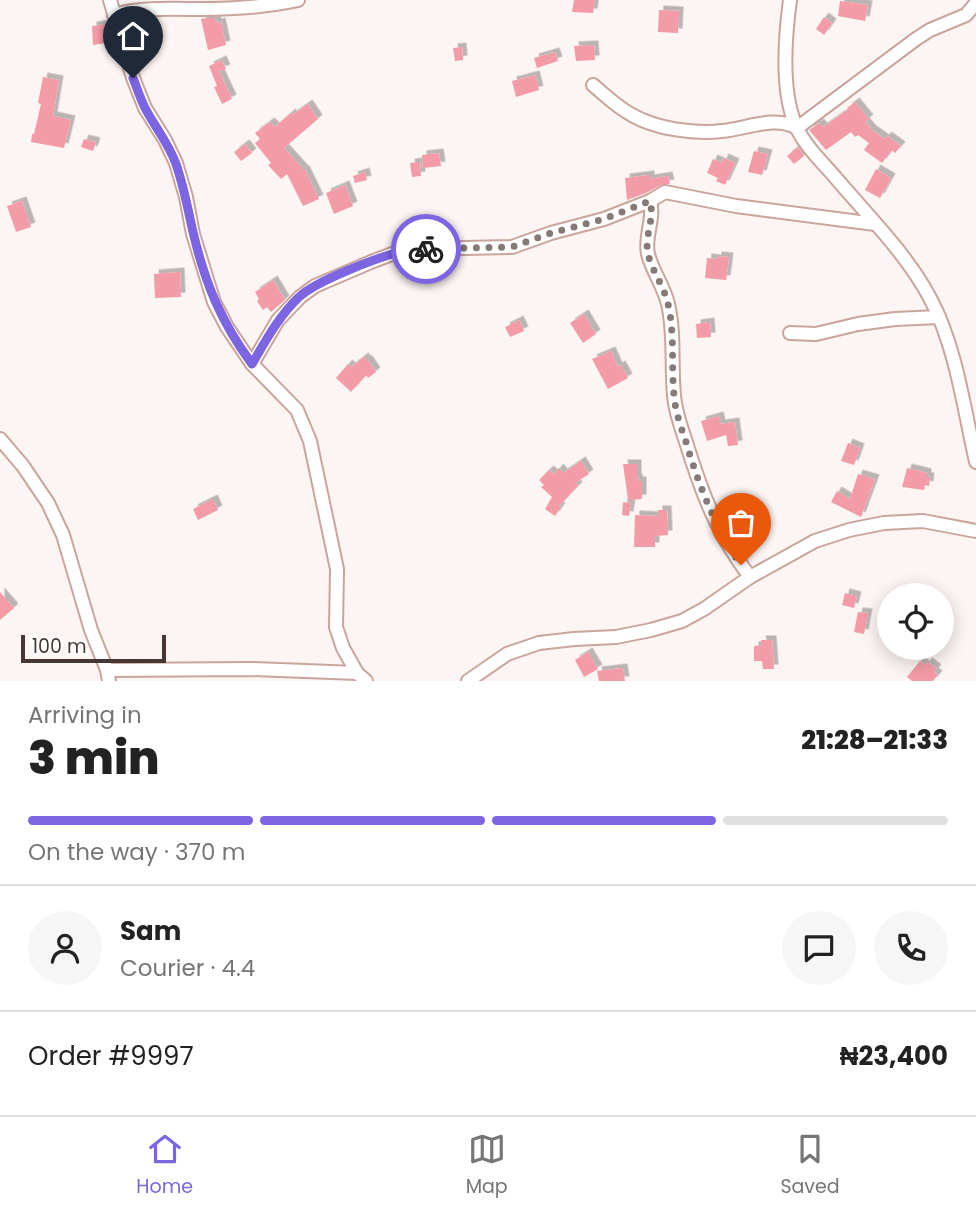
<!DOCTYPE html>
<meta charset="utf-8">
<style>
:root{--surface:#fff;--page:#f6f6f6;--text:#222;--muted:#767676;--line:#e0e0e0;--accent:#7d65e1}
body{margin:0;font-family:Poppins,sans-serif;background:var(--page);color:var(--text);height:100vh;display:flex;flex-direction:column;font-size:26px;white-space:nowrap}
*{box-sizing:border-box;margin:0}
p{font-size:23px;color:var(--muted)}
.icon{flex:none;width:38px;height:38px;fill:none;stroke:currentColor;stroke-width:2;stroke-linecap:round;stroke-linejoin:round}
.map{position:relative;height:681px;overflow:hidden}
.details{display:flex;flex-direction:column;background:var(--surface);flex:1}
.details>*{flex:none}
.controls{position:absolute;left:877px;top:583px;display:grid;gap:14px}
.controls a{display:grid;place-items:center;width:77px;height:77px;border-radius:50%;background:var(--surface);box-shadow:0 4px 18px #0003;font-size:35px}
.scale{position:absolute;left:21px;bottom:18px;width:145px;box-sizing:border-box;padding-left:7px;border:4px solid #463734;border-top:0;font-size:19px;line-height:24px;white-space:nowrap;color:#463734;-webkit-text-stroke:5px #fff;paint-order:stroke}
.pin{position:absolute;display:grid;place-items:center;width:60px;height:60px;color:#fff;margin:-72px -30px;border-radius:50% 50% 50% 0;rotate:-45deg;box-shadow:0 0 7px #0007}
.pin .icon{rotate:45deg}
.courier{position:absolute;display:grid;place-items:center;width:70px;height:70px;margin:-35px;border:5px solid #7d65e1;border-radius:50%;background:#fff;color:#222;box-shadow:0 2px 9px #0007}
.overview em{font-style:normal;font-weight:800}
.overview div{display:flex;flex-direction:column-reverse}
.overview{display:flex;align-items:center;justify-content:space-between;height:119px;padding:0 28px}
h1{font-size:46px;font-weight:800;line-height:52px}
.bar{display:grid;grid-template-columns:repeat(4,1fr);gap:10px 7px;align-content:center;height:84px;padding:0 28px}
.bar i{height:9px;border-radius:5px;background:var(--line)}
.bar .selected{background:var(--accent)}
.bar p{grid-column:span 4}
.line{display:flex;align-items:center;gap:18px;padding:0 28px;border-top:2px solid var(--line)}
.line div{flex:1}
.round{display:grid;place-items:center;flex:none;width:74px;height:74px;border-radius:37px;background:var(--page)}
.tab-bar{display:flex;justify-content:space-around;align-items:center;height:98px;border-top:2px solid var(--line);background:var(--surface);font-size:19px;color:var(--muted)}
.tab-bar a{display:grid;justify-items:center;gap:4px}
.tab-bar .selected{color:var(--accent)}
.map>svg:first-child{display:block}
.building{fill:#f39ba6;filter:url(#shadow)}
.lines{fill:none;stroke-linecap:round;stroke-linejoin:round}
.street-casing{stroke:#c9a59d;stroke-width:16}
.street{stroke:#fff;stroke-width:12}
.done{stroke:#867a77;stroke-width:7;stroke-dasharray:0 12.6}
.route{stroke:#7d65e1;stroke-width:9}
</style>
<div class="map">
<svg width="976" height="681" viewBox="0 0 976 681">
<defs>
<filter id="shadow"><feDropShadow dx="4.5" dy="-4.5" stdDeviation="0" flood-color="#0004"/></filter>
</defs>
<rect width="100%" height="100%" fill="#fdf5f3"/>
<g class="building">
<polygon points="574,0 595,0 593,13 572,12"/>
<polygon points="840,1 868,5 865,21 838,16"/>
<polygon points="659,10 679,11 678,33 658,32"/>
<polygon points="824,17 832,23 824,35 816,29"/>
<polygon points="207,18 215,18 217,23 221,22 226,45 208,50 201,19"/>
<polygon points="108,24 113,42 93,45 92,26"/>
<polygon points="594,45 595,60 576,61 574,46"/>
<polygon points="462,47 463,60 455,61 453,48"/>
<polygon points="555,52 558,61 537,68 534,58"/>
<polygon points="222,60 226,69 219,71 232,99 222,104 214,87 217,86 209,66"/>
<polygon points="535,75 539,90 516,97 512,81"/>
<polygon points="43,77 59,80 53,116 71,120 64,148 31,142 32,134 34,134 41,104 38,103"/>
<polygon points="855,102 869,119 865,122 872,130 885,139 887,136 901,146 895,153 892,150 882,163 864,150 869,143 858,135 855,137 851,132 826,150 809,130 819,123 823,127 849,109 847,108"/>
<polygon points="308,104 318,119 284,148 304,170 305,170 319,199 303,206 287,174 281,179 268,165 271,163 255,143 260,139 255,133 270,122 275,127 291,113 292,115"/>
<polygon points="84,139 96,142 93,151 81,147"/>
<polygon points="245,144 252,153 241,161 234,152"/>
<polygon points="798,147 804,156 794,164 787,156"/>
<polygon points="754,151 768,154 762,175 748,172"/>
<polygon points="439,153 441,166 423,168 422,155"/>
<polygon points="724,158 735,163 725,185 716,181 718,178 707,173 713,159 722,163"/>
<polygon points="420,162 421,176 412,177 410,163"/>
<polygon points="876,169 891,178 880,198 865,190"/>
<polygon points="365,172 367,180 355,183 353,176"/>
<polygon points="650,175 650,179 668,176 670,184 661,185 646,193 627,200 625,178"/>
<polygon points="345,185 353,206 334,214 326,193"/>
<polygon points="22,201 31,227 16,232 7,206"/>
<polygon points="717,256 729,257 726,280 705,278 707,258 717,259"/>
<polygon points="180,272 181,297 155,298 154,274"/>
<polygon points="273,280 285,300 271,312 267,307 263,310 257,301 259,299 255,292"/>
<polygon points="584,314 596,334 583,343 570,323"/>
<polygon points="519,320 524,331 510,337 505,327"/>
<polygon points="710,322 711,337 697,338 696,324"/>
<polygon points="611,351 618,367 621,365 628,378 608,389 592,359"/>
<polygon points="364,357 366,360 368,360 376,372 368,378 366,375 351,392 336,378 348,364 351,367"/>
<polygon points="719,416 721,424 735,422 738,445 728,446 726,435 707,441 701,421"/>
<polygon points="848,443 860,448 854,465 841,461"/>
<polygon points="581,461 589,474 575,483 578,486 559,506 561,507 555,516 545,509 552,497 541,487 544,485 539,480 549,470 554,474 559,468 563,473"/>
<polygon points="623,464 637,464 637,477 639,481 642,481 642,499 628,500"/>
<polygon points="907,468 927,473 927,477 930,477 929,486 925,485 924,490 902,487"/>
<polygon points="858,474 875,479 861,517 831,502 837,491 850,499"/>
<polygon points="213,499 218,510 198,520 193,509"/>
<polygon points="623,502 631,503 629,516 622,515"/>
<polygon points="658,510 667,510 668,535 655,536 655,547 634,547 635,515 658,516"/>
<polygon points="0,592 14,608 0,620"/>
<polygon points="845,593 857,596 854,608 842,605"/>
<polygon points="858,612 868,613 864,634 854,632"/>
<polygon points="761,640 772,640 774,669 763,669 762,661 754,661 754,646 762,645"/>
<polygon points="588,652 598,669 584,677 575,660"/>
<polygon points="920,661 925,665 928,662 937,669 934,672 938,675 933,681 912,681 907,677"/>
<polygon points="623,668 625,681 599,681 597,671"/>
</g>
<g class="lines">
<g class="street-casing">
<g id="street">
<polyline points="110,0 133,78 145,108 165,140 176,163 186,197 193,234 214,302 227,327 252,364 297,410 310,441 337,569 336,627 343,648 357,673 366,681"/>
<path d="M790,0C785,37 781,92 796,126C804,145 822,162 835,177C868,216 906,253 930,298C956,346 964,409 976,462"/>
<path d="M114,15C143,7 172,9 201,9C234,9 266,7 298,0"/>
<path d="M593,85C605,95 617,107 632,115C656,129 694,134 722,131C746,129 775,115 797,128L916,39L930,30L966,15L976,3"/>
<path d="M650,201C655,219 644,236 648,254C652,271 664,286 668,304C675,334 671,365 674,395C675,411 681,427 686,442C702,494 717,533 750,577"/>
<polyline points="790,333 816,334 858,324 895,319 939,317"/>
<polyline points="252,364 278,320 300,297 315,286 371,262 400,251 419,249 512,247 551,233 604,219 650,201 665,192 736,206 875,224"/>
<polyline points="0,439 23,466 48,503 63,535 91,630 107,670 109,681"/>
<polyline points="107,670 252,669 357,673"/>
<polyline points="468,681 507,654 539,643 574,639 616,637 651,630 682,621 704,609 750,577 815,541 849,530 884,523 923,521 976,531"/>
</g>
</g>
<use href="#street" class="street"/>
</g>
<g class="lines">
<path class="done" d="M426,249L512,247L551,233L604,219L650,201C655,219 644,236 648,254C652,271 664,286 668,304C675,334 671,365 674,395C675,411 681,427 686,442C699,486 715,527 741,565"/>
<path class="route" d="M133,78C137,88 140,98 145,108C155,127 169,144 176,164C184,187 188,210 193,232C205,283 221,322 252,364C266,340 279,316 299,297C318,280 374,259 399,252C407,250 417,249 426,249"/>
</g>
</svg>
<div class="controls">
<a><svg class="icon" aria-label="locate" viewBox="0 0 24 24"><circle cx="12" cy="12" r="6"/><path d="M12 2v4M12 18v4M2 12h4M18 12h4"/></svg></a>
</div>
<div class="scale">100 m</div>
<div class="pin" style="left:741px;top:565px;background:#ea580c"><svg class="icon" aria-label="bag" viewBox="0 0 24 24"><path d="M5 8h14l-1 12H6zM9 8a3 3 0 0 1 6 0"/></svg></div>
<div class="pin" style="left:133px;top:78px;background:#1f2937"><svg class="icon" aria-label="home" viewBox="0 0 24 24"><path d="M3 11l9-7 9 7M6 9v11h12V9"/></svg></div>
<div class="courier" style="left:426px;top:249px"><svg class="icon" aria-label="bike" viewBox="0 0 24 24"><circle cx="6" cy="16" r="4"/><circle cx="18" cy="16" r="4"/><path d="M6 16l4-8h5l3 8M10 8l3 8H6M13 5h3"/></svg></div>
</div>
<section class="details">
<div class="overview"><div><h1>3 min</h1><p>Arriving in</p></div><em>21:28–21:33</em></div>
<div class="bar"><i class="selected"></i><i class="selected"></i><i class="selected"></i><i></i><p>On the way · 370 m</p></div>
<div class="line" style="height:126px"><a class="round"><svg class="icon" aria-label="person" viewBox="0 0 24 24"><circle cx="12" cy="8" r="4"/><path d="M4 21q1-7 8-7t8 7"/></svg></a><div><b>Sam</b><p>Courier · 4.4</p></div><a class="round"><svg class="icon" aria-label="chat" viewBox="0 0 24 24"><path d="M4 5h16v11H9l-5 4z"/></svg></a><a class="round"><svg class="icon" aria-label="phone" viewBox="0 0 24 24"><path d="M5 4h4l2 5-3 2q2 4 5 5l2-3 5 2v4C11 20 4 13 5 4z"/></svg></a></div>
<div class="line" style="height:91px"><div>Order #9997</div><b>₦23,400</b></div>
</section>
<nav class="tab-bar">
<a class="selected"><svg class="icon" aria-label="home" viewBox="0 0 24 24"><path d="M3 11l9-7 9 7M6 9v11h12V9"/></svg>Home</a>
<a><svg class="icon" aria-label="map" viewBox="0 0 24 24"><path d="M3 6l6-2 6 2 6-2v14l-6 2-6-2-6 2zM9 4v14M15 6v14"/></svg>Map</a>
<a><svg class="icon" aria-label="saved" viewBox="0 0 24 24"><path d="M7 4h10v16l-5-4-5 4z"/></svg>Saved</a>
</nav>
